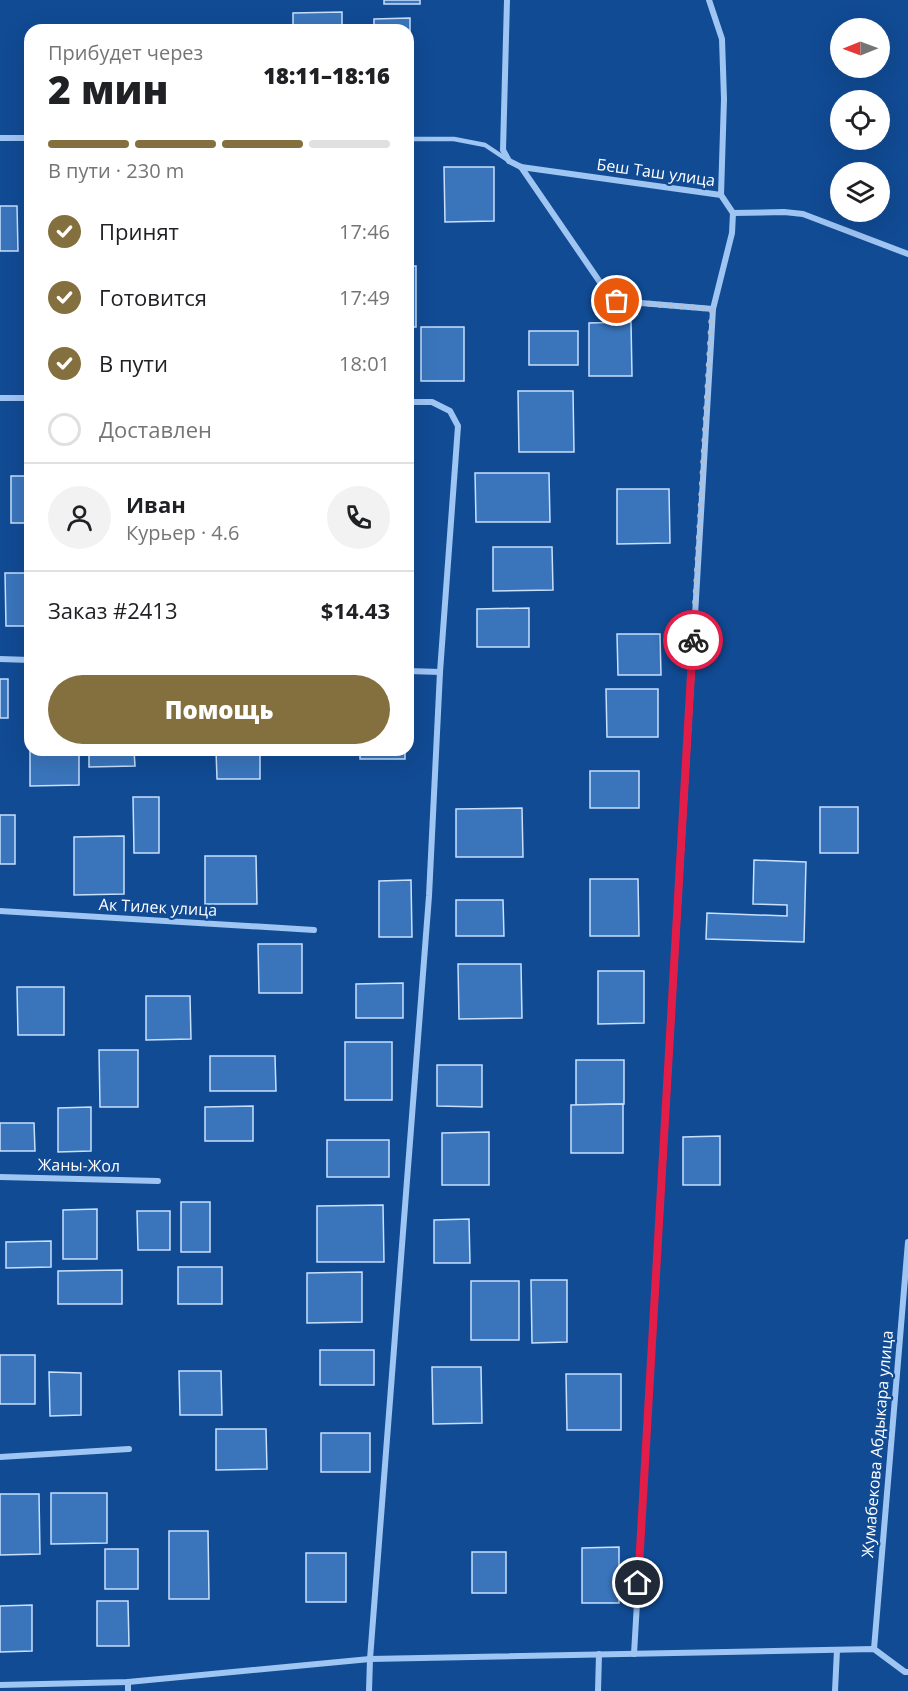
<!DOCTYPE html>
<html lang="ru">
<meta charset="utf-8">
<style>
:root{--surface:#fff;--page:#f2f2f2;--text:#202124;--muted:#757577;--line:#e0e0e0;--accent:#84703f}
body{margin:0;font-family:"Open Sans",sans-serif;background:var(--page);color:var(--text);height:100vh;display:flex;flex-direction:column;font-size:22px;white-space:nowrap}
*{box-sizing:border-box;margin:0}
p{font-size:20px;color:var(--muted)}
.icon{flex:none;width:33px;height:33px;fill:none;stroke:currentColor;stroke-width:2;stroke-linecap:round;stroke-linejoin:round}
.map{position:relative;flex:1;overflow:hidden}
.panel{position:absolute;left:24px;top:24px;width:390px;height:732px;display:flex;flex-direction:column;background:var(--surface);border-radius:18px;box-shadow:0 6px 24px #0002}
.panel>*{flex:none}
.needle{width:39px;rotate:269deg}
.tools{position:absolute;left:830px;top:18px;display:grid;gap:12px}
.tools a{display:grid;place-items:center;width:60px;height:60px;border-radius:50%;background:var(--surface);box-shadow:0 6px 24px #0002;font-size:30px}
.pin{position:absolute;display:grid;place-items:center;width:51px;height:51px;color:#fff;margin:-26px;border:3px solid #fff;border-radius:50%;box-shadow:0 2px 6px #0007}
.courier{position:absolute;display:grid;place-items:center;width:60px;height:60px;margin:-30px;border:4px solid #e11d48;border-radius:50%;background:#fff;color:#222;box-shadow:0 2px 8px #0007}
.summary em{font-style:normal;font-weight:800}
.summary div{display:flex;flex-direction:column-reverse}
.summary{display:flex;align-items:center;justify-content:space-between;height:102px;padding:0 24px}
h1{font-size:39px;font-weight:800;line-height:45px}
.bar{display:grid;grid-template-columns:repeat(4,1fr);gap:9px 6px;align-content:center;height:72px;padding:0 24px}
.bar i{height:8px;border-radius:4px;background:var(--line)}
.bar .active{background:var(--accent)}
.bar p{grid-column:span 4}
.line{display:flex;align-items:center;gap:15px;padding:0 24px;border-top:2px solid var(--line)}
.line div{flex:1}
.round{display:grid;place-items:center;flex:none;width:63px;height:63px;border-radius:32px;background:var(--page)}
ol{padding:0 24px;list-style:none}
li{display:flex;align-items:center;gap:18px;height:66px}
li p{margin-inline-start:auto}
li .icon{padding:6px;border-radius:50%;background:var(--accent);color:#fff;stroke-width:4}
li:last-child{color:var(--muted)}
li i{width:33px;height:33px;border:3px solid var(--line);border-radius:50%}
.cta{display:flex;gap:12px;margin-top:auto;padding:12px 24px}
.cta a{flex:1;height:69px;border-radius:36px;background:var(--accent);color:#fff;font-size:24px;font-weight:800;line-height:69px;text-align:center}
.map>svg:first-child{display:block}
.building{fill:#3a75bc;stroke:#c7e0fd;stroke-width:1.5}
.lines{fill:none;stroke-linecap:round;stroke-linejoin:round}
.service{stroke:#9fc5f3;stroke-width:4.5}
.minor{stroke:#9fc5f3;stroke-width:6}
.done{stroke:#acc0da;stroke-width:6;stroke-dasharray:0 10.8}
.route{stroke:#e11d48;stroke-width:8}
.labels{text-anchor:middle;stroke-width:4.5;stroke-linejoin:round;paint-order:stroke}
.street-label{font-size:16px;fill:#fff;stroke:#114b94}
</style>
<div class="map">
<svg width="908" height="1691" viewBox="0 0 908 1691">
<rect width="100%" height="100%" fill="#114b94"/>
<g class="building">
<rect x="384" y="0" width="36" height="4"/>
<polygon points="342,12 342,30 293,30 293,13"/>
<polygon points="410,18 410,74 408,74 408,30 374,30 374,19"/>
<polygon points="444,167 494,167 494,221 445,222"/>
<polygon points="0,206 17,206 18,251 0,251"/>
<rect x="408" y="266" width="8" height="61"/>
<polygon points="631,322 632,376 589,376 589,323"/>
<rect x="421" y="327" width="43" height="54"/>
<rect x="529" y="331" width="49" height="34"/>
<polygon points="518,391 573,391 574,452 519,452"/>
<rect x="408" y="427" width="4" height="32"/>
<polygon points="475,473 549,473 550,522 476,522"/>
<rect x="11" y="476" width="19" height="47"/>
<polygon points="617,489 669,489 670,543 617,544"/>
<polygon points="493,547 552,547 553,590 493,591"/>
<polygon points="5,573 30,573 30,626 6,626"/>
<polygon points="529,608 529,647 477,647 477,609"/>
<polygon points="617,634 660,634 661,675 618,675"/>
<rect x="0" y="679" width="8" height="39"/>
<polygon points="606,689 658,689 658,737 607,737"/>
<polygon points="30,750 79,750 79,785 30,786"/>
<polygon points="89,750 134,750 135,766 89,767"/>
<polygon points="216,750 260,750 260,779 217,779"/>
<rect x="360" y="750" width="45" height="9"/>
<rect x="590" y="771" width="49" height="37"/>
<polygon points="133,797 159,797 159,853 134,853"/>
<rect x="820" y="807" width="38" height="46"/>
<polygon points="522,808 523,857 456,857 456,809"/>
<rect x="0" y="815" width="15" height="49"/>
<polygon points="124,836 124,894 74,895 74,837"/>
<polygon points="205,856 256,856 257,904 205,904"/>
<polygon points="754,860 806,862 804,942 706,939 707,913 787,916 787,905 753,904"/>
<polygon points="590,879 638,879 639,936 590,936"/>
<polygon points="411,880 412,937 379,937 379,881"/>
<polygon points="456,900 503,900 504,936 456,936"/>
<polygon points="258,944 302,944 302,993 259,993"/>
<polygon points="458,964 521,964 522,1018 459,1019"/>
<polygon points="598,971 644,971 644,1023 598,1024"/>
<polygon points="403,983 403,1018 356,1018 356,984"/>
<polygon points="17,987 64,987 64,1035 18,1035"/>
<polygon points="146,996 190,996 191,1039 146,1040"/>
<rect x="345" y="1042" width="47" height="58"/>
<polygon points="99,1050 138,1050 138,1107 100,1107"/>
<polygon points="210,1056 275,1056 276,1091 210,1091"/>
<polygon points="576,1060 624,1060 624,1104 576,1105"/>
<polygon points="437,1065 482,1065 482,1107 437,1106"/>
<polygon points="623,1104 623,1153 571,1153 571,1105"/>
<polygon points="253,1106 253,1141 205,1141 205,1107"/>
<polygon points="91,1107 91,1151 58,1152 58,1108"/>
<polygon points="0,1123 34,1123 35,1151 0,1151"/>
<polygon points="489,1132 489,1185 442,1185 442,1133"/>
<polygon points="720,1136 720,1185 683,1185 683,1137"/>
<rect x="327" y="1140" width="62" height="37"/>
<rect x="181" y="1202" width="29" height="50"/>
<polygon points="383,1205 384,1262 317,1262 317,1206"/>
<polygon points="97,1209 97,1259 63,1259 63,1210"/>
<polygon points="137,1211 170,1211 170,1250 138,1250"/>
<polygon points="469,1219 470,1263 434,1263 434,1220"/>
<polygon points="51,1241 51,1267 6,1268 6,1242"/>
<rect x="178" y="1267" width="44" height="37"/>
<polygon points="122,1270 122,1304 58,1304 58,1271"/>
<polygon points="362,1272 362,1322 307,1323 307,1273"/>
<polygon points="531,1280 567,1280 567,1342 532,1343"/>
<rect x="471" y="1281" width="48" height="59"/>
<rect x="320" y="1350" width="54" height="35"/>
<rect x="0" y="1355" width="35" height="49"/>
<polygon points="432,1367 481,1367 482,1423 433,1424"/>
<polygon points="179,1371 221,1371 222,1415 180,1415"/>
<polygon points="49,1372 81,1373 81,1415 50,1416"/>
<polygon points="566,1374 621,1374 621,1430 567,1430"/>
<polygon points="216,1429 266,1429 267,1469 216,1470"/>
<rect x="321" y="1433" width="49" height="39"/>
<polygon points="51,1493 107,1493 107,1543 51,1544"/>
<polygon points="0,1494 39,1494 40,1554 0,1555"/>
<polygon points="169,1531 208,1531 209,1599 169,1599"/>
<polygon points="619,1547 619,1603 582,1603 582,1548"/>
<rect x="105" y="1549" width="33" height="40"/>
<rect x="472" y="1552" width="34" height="41"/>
<rect x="306" y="1553" width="40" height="49"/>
<polygon points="97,1601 128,1601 129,1646 97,1646"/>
<polygon points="32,1605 32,1651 0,1652 0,1606"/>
</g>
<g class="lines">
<polyline class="service" points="409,139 454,139 485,145 509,161"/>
<g class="minor">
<polyline points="507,0 503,150 509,161 521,167 721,195 733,213 732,233 713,309 634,1654"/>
<polyline points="709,0 722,39 724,99 721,195"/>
<polyline points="0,138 30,138"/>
<polyline points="408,139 409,139"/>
<polyline points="521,167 606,291 617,301 713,309"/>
<polyline points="733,213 784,212 803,214 908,254"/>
<polyline points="0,398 30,398"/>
<polyline points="0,659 30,660"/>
<polyline points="408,671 440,672"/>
<polyline points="0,911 314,930"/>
<polyline points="0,1177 158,1181"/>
<polyline points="0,1457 129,1449"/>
<polyline points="874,1649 908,1242"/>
<polyline points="0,1685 128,1682 370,1659 874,1649 905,1672 908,1672"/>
<polyline points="128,1691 128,1682"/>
<polyline points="369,1691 370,1659 429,896 440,672 458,426 450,411 432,402 408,402"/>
<polyline points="598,1691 599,1654"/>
<polyline points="835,1691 837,1650"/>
</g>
</g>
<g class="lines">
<polyline class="done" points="617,301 712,309 693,640"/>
<polyline class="route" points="638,1583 693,640"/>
</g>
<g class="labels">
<g class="street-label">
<text transform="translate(656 172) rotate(8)" y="6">Беш Таш улица</text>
<text transform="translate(158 907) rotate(3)" y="6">Ак Тилек улица</text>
<text transform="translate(79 1165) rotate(1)" y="6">Жаны-Жол</text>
<text transform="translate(877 1444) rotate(-85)" y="6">Жумабекова Абдыкара улица</text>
</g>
</g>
</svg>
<div class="tools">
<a><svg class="needle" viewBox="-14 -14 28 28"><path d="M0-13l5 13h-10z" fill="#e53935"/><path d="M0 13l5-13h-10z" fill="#757577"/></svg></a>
<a><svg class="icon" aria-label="locate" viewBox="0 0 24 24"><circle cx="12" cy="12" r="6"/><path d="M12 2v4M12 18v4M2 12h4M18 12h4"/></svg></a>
<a><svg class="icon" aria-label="layers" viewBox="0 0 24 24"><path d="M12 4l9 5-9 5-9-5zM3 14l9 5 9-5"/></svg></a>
</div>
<div class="pin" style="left:617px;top:301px;background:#ea580c"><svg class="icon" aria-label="bag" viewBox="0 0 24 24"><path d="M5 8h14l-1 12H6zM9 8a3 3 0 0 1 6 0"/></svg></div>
<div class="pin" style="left:638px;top:1583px;background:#1f2937"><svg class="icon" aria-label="home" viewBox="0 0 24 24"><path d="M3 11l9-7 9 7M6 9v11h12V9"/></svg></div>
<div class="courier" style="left:693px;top:640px"><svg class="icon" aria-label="bike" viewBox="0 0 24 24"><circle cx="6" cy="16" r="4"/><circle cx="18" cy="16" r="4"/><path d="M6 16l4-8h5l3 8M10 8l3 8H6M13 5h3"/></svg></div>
<section class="panel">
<div class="summary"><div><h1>2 мин</h1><p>Прибудет через</p></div><em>18:11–18:16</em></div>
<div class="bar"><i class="active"></i><i class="active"></i><i class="active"></i><i></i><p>В пути · 230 m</p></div>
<ol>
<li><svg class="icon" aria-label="check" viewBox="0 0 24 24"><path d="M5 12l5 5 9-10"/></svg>Принят<p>17:46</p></li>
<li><svg class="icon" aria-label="check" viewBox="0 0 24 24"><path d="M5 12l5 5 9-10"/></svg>Готовится<p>17:49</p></li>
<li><svg class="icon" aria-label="check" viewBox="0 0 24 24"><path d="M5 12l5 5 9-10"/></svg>В пути<p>18:01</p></li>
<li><i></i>Доставлен</li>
</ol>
<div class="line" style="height:108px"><a class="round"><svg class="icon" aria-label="person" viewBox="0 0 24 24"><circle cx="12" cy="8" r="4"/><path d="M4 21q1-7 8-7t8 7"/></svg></a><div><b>Иван</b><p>Курьер · 4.6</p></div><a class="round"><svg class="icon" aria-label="phone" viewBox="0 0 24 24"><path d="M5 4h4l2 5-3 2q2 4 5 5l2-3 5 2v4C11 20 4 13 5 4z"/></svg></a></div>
<div class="line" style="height:78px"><div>Заказ #2413</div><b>$14.43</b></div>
<div class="cta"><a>Помощь</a></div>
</section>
</div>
